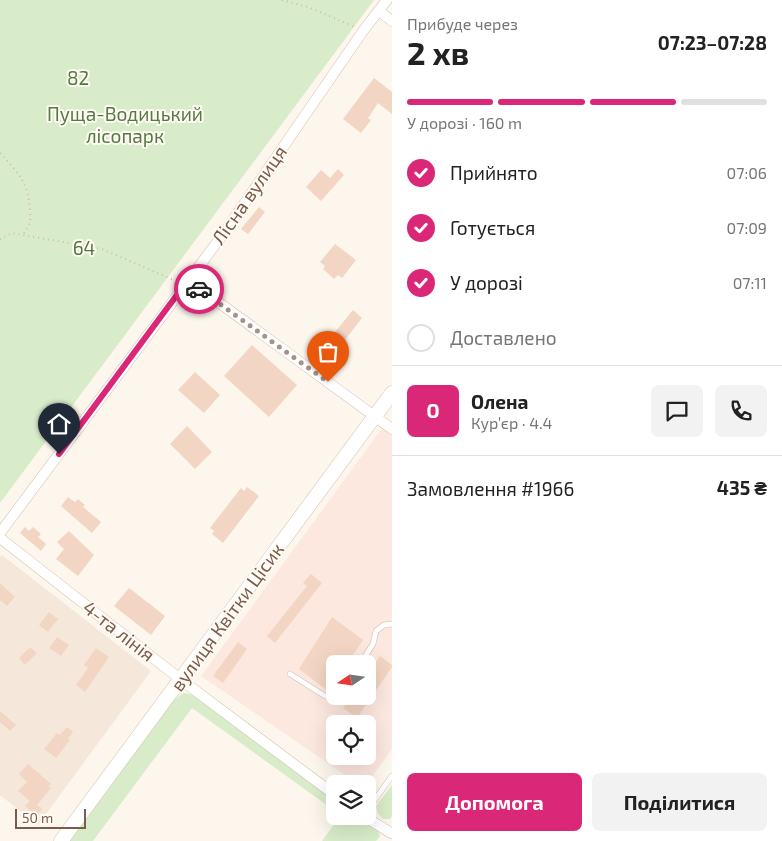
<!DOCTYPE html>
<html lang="uk">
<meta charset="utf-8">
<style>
:root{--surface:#fff;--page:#f2f2f2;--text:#222;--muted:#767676;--line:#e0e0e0;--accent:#db2777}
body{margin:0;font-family:"Exo 2",sans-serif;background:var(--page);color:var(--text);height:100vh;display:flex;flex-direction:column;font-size:19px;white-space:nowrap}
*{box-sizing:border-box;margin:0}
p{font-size:16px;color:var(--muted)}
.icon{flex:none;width:28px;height:28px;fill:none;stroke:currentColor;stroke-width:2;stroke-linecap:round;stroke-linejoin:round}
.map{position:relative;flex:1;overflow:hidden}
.drawer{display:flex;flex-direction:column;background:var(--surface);width:390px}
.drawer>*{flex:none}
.needle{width:32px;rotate:257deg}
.fabs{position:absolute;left:326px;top:655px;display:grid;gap:10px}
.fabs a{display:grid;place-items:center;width:50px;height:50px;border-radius:8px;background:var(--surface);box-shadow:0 5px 20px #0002;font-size:25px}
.scale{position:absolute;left:15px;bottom:12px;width:71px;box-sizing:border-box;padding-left:5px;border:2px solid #7a5c4d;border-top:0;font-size:14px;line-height:18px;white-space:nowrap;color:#7a5c4d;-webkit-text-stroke:4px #fffaf3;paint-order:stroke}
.pin{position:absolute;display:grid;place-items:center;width:42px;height:42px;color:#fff;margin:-51px -21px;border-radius:50% 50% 50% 0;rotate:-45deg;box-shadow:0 0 5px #0007}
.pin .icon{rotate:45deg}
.courier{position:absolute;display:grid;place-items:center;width:50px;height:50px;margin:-25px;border:4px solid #db2777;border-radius:50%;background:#fff;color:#222;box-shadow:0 1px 6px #0007}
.headline em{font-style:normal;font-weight:700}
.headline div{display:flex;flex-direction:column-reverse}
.headline{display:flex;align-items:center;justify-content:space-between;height:85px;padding:0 15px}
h1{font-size:32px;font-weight:700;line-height:38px}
.bar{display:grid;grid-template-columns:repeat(4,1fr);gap:8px 5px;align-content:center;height:60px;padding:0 15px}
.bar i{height:6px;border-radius:4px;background:var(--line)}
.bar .on{background:var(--accent)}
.bar p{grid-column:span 4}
.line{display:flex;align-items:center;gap:12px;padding:0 15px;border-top:1px solid var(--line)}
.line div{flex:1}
.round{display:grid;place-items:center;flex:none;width:52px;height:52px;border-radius:8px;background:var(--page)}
ol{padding:0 15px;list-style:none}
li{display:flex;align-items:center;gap:15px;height:55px}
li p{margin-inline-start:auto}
li .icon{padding:5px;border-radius:50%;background:var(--accent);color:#fff;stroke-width:4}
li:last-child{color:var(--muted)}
li i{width:28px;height:28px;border:2px solid var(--line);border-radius:50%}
.cta{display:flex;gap:10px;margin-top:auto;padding:10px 15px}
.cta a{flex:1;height:58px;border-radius:8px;background:var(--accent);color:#fff;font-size:20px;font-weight:700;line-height:58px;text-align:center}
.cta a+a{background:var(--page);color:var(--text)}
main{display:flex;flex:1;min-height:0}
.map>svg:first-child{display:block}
.residential{fill:#f5e8da}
.commercial{fill:#fde8e0;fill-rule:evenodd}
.green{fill:#d8ecc9}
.building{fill:#f3d5c3}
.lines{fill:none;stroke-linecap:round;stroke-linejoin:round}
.lane-casing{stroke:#d1beb0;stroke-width:6}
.street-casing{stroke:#d1beb0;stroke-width:11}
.secondary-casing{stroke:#d6c0b0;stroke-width:15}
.path{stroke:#d9b8a5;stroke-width:2;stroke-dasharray:1 4;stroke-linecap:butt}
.lane{stroke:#fff;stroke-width:5}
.street{stroke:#fff;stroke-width:10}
.secondary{stroke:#fff;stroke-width:14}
.done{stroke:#a89285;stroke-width:5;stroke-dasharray:0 9}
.route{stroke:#db2777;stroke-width:6}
.labels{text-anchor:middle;stroke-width:4;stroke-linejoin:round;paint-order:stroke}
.park-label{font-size:19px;fill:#537a41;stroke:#fffaf3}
.street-label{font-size:19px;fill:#7a5c4d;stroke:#fffaf3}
</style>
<main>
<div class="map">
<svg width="392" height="841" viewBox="0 0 392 841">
<rect width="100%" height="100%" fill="#fdf6ec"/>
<polygon class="residential" points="2,555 151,671 38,825 0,795 0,557"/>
<path class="commercial" d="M383,427L392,434V749L367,784H358L201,676ZM335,664H368V696H335ZM335,724H368V756H335Z"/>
<g class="green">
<polygon points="0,0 374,0 0,503"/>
<polygon points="184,693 193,695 335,798 335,811 192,708 93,841 70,841 172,701"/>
<polygon points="392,785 392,816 390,819 383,819 378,814 376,806"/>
<polygon points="340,816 360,816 377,828 380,836 376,841 322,841"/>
</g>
<g class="building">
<polygon points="374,78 392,92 392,114 378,103 368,118 371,120 361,133 343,119"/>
<polygon points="338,169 344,175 321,201 306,187 321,170 330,178"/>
<polygon points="259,207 265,212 248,234 241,229"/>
<polygon points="335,244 356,260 342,278 338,275 334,279 323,269 325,266 320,262"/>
<polygon points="353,310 362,318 341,345 331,337"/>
<polygon points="252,345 297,385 269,417 224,376"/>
<polygon points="195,372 220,395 204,413 178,390"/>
<polygon points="187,426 212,452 195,469 170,444"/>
<polygon points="247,487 259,496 223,543 212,534 214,531 210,528 241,488 244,491"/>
<polygon points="68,497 75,502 78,499 85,505 83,507 101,522 92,533 61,506"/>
<polygon points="25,527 29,531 33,527 41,534 38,537 46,544 41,551 20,533"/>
<polygon points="69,531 94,555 78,576 56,559 64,549 57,542"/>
<polygon points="311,574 322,583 275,643 267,636 307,586 303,583"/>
<polygon points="0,583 15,597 7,606 0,600"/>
<polygon points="129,588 165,616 151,635 114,606"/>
<polygon points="49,612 58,619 48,632 39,625"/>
<polygon points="332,617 363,640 347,664 335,664 335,681 328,691 299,669"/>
<polygon points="57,637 69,645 61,656 49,648"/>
<polygon points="238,642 247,649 223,683 213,676"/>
<polygon points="30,647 37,653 25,665 19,658"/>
<polygon points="96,648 109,657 85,692 76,685 88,668 84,665"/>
<polygon points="380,656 392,665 392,667 357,718 343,708 352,696 368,696 368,673"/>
<polygon points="0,711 16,725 10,731 0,722"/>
<polygon points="67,727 73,732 68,739 70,740 56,758 44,749 57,733 60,735"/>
<polygon points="28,764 51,784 48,786 51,788 37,805 42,809 37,816 25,806 30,801 18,791 27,782 19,774"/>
</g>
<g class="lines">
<g class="lane-casing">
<g id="lane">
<polyline points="360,664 373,644 376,631 384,625 392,624"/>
<polyline points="290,674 325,696 331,697 335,694"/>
<polyline points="368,809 392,776"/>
</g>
</g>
<g class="street-casing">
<g id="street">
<polyline points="379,11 392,21"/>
<polyline points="188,280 392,429"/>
<polyline points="0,533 224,233 363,31 387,0"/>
<polyline points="0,538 184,682 335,795"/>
<polyline points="364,816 391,833"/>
</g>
</g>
<g class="secondary-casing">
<polyline id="secondary" points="61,841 392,393"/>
</g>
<g class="path">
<polyline points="282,0 308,7 355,27"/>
<path d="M0,153C18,173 28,181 30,210C31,222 30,226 22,235"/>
<polyline points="0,239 12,233 102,249 171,279 178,280"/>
</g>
<use href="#lane" class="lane"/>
<use href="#street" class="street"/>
<use href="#secondary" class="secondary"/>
</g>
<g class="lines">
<polyline class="done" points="199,289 328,382"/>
<polyline class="route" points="59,454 188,280 199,289"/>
</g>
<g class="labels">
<g class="park-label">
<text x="78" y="85">82</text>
<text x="125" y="121">Пуща-Водицький<tspan x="125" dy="22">лісопарк</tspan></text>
<text x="84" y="255">64</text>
</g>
<g class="street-label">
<text transform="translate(249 195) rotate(-55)" y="7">Лісна вулиця</text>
<text transform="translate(227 617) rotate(-54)" y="7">вулиця Квітки Цісик</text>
<text transform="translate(119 631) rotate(38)" y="7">4-та лінія</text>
</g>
</g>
</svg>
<div class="fabs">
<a><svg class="needle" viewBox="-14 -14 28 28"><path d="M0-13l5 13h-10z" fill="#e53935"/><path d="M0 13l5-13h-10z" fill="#767676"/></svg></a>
<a><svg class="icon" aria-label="locate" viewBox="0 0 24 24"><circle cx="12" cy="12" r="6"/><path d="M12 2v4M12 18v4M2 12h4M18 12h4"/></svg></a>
<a><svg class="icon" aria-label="layers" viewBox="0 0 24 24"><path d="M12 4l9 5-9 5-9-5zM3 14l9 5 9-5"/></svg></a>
</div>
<div class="scale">50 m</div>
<div class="pin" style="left:328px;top:382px;background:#ea580c"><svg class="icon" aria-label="bag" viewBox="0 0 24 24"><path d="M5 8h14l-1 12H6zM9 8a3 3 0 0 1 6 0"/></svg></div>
<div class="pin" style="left:59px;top:454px;background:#1f2937"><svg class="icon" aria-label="home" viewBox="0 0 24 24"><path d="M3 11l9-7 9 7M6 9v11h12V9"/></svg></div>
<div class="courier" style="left:199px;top:289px"><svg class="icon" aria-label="car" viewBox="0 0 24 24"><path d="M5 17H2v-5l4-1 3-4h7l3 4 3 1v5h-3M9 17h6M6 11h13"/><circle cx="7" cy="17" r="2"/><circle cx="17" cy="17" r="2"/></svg></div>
</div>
<section class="drawer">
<div class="headline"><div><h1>2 хв</h1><p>Прибуде через</p></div><em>07:23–07:28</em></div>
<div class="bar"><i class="on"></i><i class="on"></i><i class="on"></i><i></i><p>У дорозі · 160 m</p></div>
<ol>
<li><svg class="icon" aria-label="check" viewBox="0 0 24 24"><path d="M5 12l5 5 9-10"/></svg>Прийнято<p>07:06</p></li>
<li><svg class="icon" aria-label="check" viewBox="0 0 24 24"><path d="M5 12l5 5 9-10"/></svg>Готується<p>07:09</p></li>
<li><svg class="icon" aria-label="check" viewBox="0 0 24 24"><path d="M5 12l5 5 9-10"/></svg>У дорозі<p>07:11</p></li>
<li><i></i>Доставлено</li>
</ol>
<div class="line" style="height:90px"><b class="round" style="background:var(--accent);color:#fff">О</b><div><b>Олена</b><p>Кур’єр · 4.4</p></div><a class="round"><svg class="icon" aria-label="chat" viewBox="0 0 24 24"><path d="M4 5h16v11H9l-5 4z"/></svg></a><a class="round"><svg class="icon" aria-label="phone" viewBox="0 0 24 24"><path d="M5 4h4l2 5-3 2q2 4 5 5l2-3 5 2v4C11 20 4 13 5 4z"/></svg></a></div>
<div class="line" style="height:65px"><div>Замовлення #1966</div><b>435 ₴</b></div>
<div class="cta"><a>Допомога</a><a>Поділитися</a></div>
</section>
</main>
